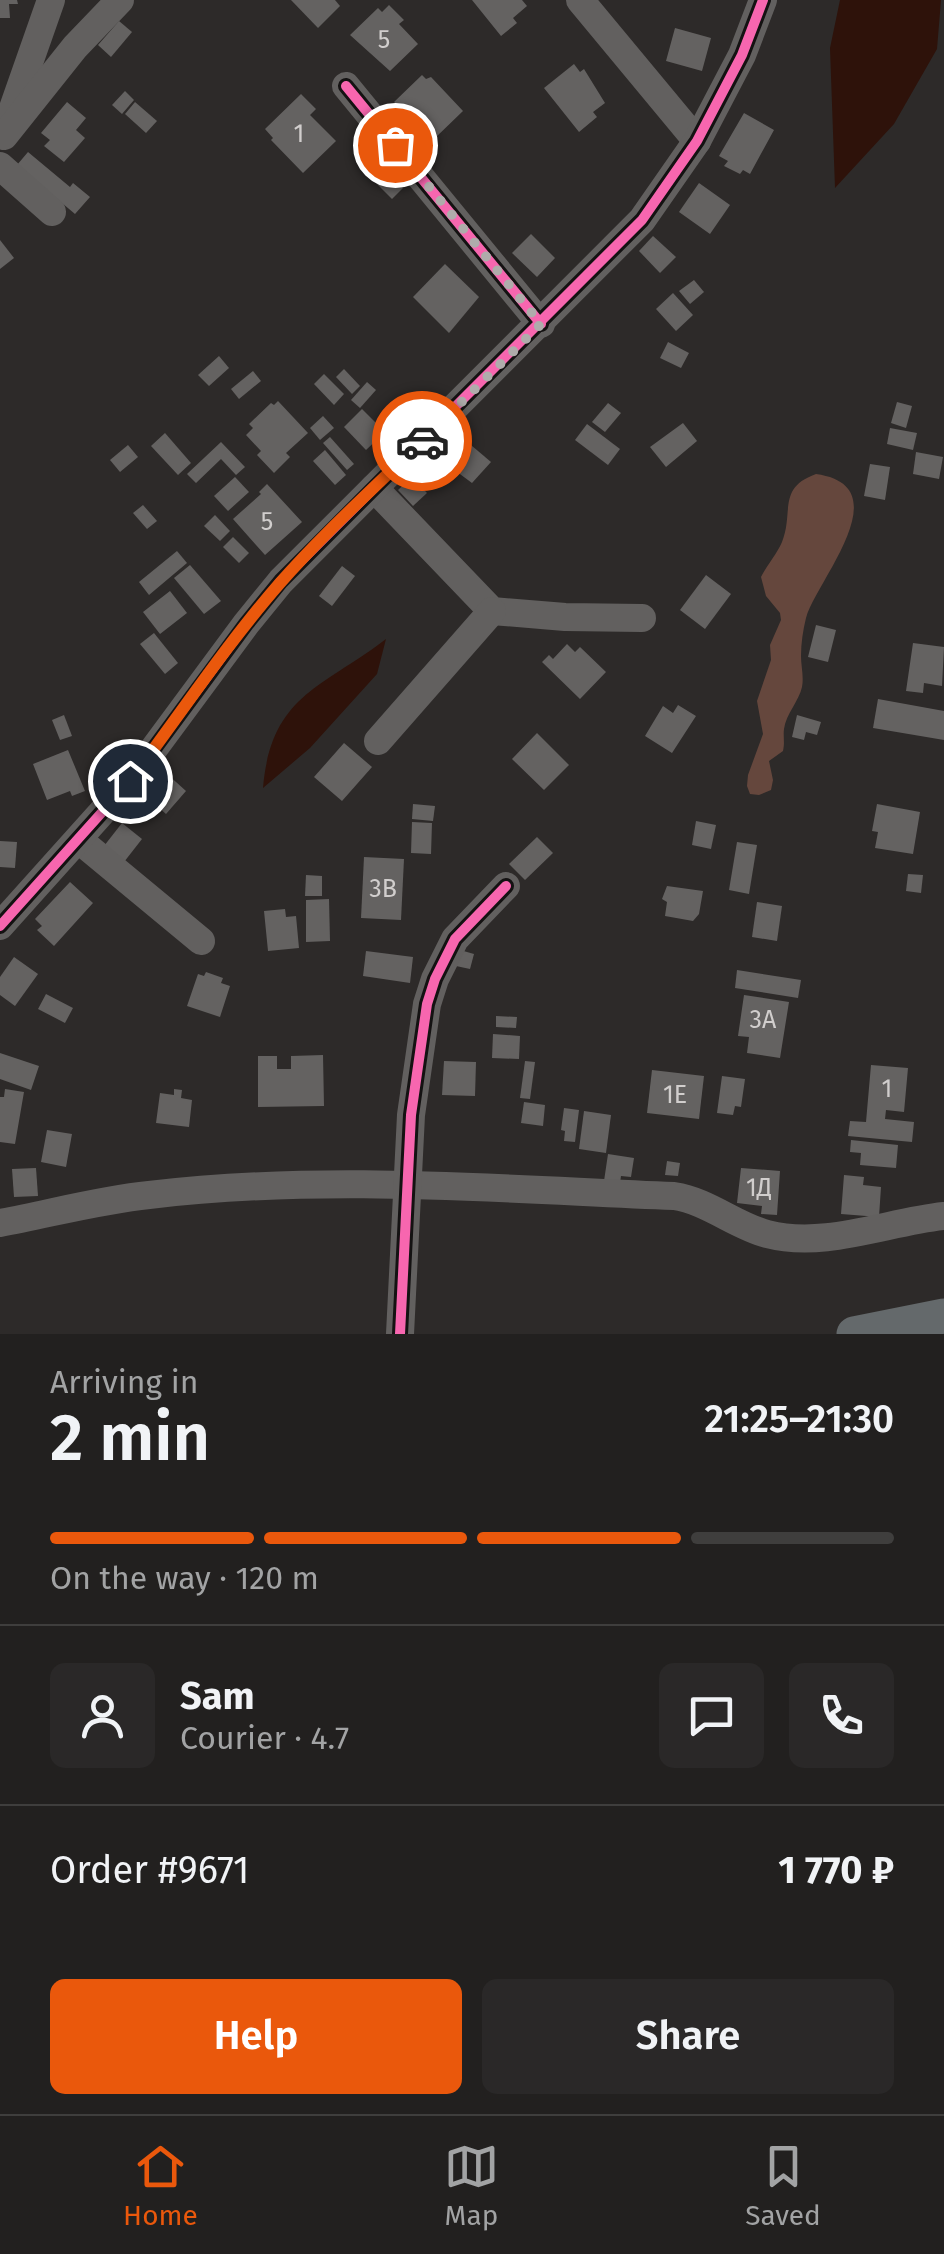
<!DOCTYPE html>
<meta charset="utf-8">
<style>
:root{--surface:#22201f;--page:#2a2828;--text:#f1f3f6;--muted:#a2a3a4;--line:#3f3e3d;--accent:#ea580c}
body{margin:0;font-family:"Fira Sans",sans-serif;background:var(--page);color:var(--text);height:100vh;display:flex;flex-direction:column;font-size:38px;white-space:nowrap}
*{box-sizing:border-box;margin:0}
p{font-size:32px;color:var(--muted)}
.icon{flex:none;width:55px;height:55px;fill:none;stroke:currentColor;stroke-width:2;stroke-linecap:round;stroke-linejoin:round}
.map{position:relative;height:1334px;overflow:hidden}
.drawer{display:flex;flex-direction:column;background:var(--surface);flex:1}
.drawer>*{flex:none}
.pin{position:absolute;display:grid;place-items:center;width:85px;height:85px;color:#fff;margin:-42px;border:5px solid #fff;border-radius:50%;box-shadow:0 2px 10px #0007}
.courier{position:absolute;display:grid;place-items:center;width:100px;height:100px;margin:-50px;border:8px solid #ea580c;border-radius:50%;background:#fff;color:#222;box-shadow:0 2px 12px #0007}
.head em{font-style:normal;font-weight:600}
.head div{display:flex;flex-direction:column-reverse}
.head{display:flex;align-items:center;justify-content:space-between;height:170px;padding:0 50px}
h1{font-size:65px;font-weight:600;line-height:75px}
.bar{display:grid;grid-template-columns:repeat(4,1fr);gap:15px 10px;align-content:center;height:120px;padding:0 50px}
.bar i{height:12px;border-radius:8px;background:var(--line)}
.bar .selected{background:var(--accent)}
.bar p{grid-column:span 4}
.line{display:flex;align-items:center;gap:25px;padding:0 50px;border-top:2px solid var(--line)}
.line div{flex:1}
.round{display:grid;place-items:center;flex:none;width:105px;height:105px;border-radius:15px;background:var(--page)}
.primary-button{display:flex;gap:20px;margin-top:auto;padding:20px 50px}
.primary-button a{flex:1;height:115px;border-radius:15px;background:var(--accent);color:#fff;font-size:40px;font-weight:600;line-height:115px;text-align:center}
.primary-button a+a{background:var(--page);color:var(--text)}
.tabs{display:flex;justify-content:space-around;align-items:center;height:140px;border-top:2px solid var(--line);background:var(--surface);font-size:28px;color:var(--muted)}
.tabs a{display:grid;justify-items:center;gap:5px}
.tabs .selected{color:var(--accent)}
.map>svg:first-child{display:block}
.forest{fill:#65473d}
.water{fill:#2e120a}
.building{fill:#646261}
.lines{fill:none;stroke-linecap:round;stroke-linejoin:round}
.minor{stroke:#62605f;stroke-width:28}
.major{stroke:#64696b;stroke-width:35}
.cycleway-casing{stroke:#141212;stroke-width:16}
.cycleway{stroke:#f766af;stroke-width:10}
.done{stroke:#afacab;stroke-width:10;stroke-dasharray:0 18}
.route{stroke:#ea580c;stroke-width:12}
.labels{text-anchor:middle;stroke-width:10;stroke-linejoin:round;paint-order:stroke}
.number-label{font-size:25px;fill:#d1cecd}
</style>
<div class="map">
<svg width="944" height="1334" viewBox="0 0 944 1334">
<rect width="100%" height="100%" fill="#2d2a29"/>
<path class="forest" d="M816,474C902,486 816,581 806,618C803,630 801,643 801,656C801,666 804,677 802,687C799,701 786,714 784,729C783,737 785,742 783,751L769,761L773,780L771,790L759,795L750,794L747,786L748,775L763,734L757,701L771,660L770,645L781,620L780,613L766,596L761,577C767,565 777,554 782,542C794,512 777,488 816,474Z"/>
<g class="water">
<polygon points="840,0 941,0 937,49 894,124 835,188 830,48"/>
<path d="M386,639L377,674L310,748L263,788C271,695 322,688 386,639Z"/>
</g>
<g class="building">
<polygon points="0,0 17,0 18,4 9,4 10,18 0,18"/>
<polygon points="291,0 335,0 340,6 318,28"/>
<polygon points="472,0 522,0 527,6 513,18 517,23 501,36"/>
<polygon points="389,5 404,20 399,24 418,44 390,71 350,35 378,8 382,12"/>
<polygon points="119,21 132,32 111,57 98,45"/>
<polygon points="675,28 711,38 702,71 666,61"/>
<polygon points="574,64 580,72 584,69 605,103 593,112 597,117 579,132 544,88"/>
<polygon points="422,75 426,79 431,77 463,111 434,139 394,102"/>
<polygon points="125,91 134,100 122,114 112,105"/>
<polygon points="301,94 316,109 310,115 336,141 303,173 271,140 273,138 265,129"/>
<polygon points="67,102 86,118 76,130 85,138 64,162 44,146 50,140 41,133"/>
<polygon points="135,102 157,121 146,133 125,114"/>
<polygon points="744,113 774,130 750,174 743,170 740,174 724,166 728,161 719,156"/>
<polygon points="28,152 70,187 73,183 90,197 75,214 17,165"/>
<polygon points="387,171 403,188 392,199 375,182"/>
<polygon points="699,183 730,205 710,234 679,212"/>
<polygon points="531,234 555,258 537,277 512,253"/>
<polygon points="653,236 676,257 660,273 639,251"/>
<polygon points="0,240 14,258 0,269"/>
<polygon points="445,264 479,297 449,333 413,297"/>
<polygon points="694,280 704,292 690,304 679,291"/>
<polygon points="673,293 693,315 676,331 656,309"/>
<polygon points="668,342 689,353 681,368 660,358"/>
<polygon points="219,356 229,368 209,386 198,375"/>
<polygon points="344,369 360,386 352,394 336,377"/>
<polygon points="253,371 261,381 239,399 231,389"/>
<polygon points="324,374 344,394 334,405 314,384"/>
<polygon points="367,382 376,390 360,408 351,400"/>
<polygon points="278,401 308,433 286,453 290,457 274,473 257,455 261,451 246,435 253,428 249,424 271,403 274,405"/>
<polygon points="897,402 912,406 906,428 891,423"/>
<polygon points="608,403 621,413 605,432 592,422"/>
<polygon points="362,409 385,432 366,450 344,427"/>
<polygon points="323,416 334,428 320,440 310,428"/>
<polygon points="683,423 697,441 666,467 650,447"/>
<polygon points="587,424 620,449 608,465 575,440"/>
<polygon points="890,428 917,433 913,450 887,444"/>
<polygon points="165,433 191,463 178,475 151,446"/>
<polygon points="330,437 354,464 347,470 323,443"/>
<polygon points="465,440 491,462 472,483 445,463"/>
<polygon points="221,442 245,467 236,475 221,459 196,483 187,474"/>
<polygon points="128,445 138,457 120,472 110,460"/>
<polygon points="325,450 346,475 335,485 313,461"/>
<polygon points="916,452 943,457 939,479 913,474"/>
<polygon points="870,464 890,467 885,500 864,496"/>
<polygon points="235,477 249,492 228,511 214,496"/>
<polygon points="412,477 427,493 413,506 398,490"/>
<polygon points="267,484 302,522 265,555 233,519 261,494 259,492"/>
<polygon points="143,505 157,521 147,529 133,513"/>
<polygon points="215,515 230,531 220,541 204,526"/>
<polygon points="233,537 249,553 239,563 223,547"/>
<polygon points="177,551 187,563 149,595 139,582"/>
<polygon points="190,565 221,601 204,614 174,578"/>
<polygon points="342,566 355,576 332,606 319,596"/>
<polygon points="706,575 731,594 705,629 680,610"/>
<polygon points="170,591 187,613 160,634 143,612"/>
<polygon points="816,625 836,630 828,662 808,657"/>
<polygon points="154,633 178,663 165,674 140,644"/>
<polygon points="913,643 944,647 942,686 924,683 923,693 906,691"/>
<polygon points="567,644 575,652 580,647 606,672 580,699 542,662 549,655 553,659"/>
<polygon points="878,699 944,711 944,740 873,728"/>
<polygon points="678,705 696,716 672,753 645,736 663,706 673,713"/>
<polygon points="64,715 72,736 60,740 52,720"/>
<polygon points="797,715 821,722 817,735 806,732 804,740 792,737"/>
<polygon points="537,733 569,765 544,790 512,759"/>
<polygon points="344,743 372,767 342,801 314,777"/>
<polygon points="68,750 85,791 72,796 70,791 47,800 33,764"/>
<polygon points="166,773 186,791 166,814 146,796"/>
<polygon points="413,804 435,806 433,821 412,819"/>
<polygon points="877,804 920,812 913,854 875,848 878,832 872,831"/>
<polygon points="696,821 716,825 711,849 692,845"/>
<polygon points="412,822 432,823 431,854 411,853"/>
<polygon points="122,823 142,839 124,862 104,846"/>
<polygon points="537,837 553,853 525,880 509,864"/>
<polygon points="0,841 17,842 15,868 0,867"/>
<polygon points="737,842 757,845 749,894 729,890"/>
<polygon points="364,857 404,859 401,920 361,918"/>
<polygon points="908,874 923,875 921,893 906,891"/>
<polygon points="306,875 322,876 322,896 305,896"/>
<polygon points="70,882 93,903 54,946 37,930 42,926 35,919"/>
<polygon points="667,886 703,891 699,914 693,921 665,916 667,902 662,899"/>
<polygon points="329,899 330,941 306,942 306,900"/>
<polygon points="757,902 782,906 777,941 752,937"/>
<polygon points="285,909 286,917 296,916 299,948 268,951 264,911"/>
<polygon points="460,950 474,954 470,969 456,966"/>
<polygon points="366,951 413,957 410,983 363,976"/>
<polygon points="14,957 38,974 15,1006 0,995 0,977"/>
<polygon points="737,970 801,980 798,998 735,988"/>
<polygon points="206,972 223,978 221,983 230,986 220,1017 187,1006 198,974 204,976"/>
<polygon points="46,994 73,1008 65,1023 38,1009"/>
<polygon points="744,995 789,1002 780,1058 747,1053 749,1037 738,1036"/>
<polygon points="496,1016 517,1017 516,1028 496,1027"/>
<polygon points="493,1034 520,1036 519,1059 492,1058"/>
<polygon points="0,1053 39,1066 31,1090 0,1079"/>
<polygon points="323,1055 324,1106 258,1107 258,1056 277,1056 277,1069 291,1069 291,1056"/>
<polygon points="444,1061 476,1062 475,1096 442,1095"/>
<polygon points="525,1061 535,1062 530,1099 520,1098"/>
<polygon points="871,1065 908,1068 904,1112 886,1110 885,1119 914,1122 912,1142 848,1136 850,1121 866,1122"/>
<polygon points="652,1070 704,1076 699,1119 647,1113"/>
<polygon points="722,1076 745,1079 741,1107 735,1106 733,1115 717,1113"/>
<polygon points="5,1089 24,1092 15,1144 0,1142 0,1097 4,1097"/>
<polygon points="174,1089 182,1090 181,1098 192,1100 189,1127 156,1123 160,1093 174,1095"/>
<polygon points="524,1102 545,1105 543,1126 521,1123"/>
<polygon points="564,1108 579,1110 575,1142 564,1141 565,1131 561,1130"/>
<polygon points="584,1111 611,1115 606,1153 579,1149"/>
<polygon points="47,1130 72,1134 66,1167 41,1162"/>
<polygon points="851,1140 898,1145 896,1168 860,1165 861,1153 850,1152"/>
<polygon points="608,1154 634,1158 631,1177 621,1176 620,1183 604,1181"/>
<polygon points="667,1161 680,1163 678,1176 665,1175"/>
<polygon points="36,1168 38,1196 14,1197 12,1169"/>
<polygon points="741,1168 780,1171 777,1215 761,1214 762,1206 737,1203"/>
<polygon points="844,1175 864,1177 863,1185 881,1187 879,1217 841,1214"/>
</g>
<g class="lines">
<g class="minor">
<polyline points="580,0 697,141"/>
<polyline points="346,86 541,324"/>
<polyline points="11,114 51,0"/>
<polyline points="4,136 75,47 120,0"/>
<polyline points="0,166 52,212"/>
<polyline points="374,488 492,611 565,617 642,618"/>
<polyline points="378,741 492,611"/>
<polyline points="79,840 201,941"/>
<polyline points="0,926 130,781 246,624 281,581 642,220 697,141 742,55 763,0"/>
<path d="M0,1223C49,1214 99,1200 149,1195C324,1174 499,1189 674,1196C708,1201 734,1225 767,1234C825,1249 887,1222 944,1216"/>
<polyline points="400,1334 411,1115 427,1004 435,979 455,939 506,886"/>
</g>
<polyline class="major" points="854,1334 944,1316"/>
<g class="cycleway-casing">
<g id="cycleway">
<polyline points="346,86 541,324"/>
<polyline points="0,926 130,781 246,624 281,581 642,220 697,141 742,55 763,0"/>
<polyline points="400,1334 411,1115 427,1004 435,979 455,939 506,886"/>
</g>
</g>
<use href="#cycleway" class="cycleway"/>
</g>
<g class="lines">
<polyline class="done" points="395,145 541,324 422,441"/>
<path class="route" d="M130,781C180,715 225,646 280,583C324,533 374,488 422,441"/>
</g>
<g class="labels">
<g class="number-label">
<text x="384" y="48">5</text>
<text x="299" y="142">1</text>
<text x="267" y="530">5</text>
<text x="383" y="897">3В</text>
<text x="763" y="1028">3А</text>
<text x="887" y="1097">1</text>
<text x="675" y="1103">1Е</text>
<text x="759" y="1196">1Д</text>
</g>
</g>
</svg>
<div class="pin" style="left:395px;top:145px;background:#ea580c"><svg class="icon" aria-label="bag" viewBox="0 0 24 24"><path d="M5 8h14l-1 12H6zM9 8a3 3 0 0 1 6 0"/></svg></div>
<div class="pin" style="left:130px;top:781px;background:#1f2937"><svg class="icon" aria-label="home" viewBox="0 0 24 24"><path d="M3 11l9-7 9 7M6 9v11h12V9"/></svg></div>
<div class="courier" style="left:422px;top:441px"><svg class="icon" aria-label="car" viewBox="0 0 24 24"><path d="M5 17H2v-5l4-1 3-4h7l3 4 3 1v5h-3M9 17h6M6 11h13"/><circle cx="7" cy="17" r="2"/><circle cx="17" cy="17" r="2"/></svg></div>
</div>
<section class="drawer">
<div class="head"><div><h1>2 min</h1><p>Arriving in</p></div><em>21:25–21:30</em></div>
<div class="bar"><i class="selected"></i><i class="selected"></i><i class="selected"></i><i></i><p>On the way · 120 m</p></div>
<div class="line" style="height:180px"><a class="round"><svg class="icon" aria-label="person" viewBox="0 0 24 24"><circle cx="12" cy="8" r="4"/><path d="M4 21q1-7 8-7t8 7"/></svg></a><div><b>Sam</b><p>Courier · 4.7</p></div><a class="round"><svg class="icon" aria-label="chat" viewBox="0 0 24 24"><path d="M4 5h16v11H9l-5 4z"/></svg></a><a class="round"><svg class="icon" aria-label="phone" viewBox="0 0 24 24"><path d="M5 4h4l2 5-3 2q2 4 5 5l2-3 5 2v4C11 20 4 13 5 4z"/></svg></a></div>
<div class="line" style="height:130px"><div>Order #9671</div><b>1 770 ₽</b></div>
<div class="primary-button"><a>Help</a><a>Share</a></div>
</section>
<nav class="tabs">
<a class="selected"><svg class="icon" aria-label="home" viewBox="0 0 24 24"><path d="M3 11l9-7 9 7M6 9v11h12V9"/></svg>Home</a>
<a><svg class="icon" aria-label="map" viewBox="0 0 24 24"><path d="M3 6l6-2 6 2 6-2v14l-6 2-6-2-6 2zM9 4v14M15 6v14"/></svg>Map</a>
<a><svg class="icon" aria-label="saved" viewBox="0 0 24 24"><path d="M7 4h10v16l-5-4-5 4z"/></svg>Saved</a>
</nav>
